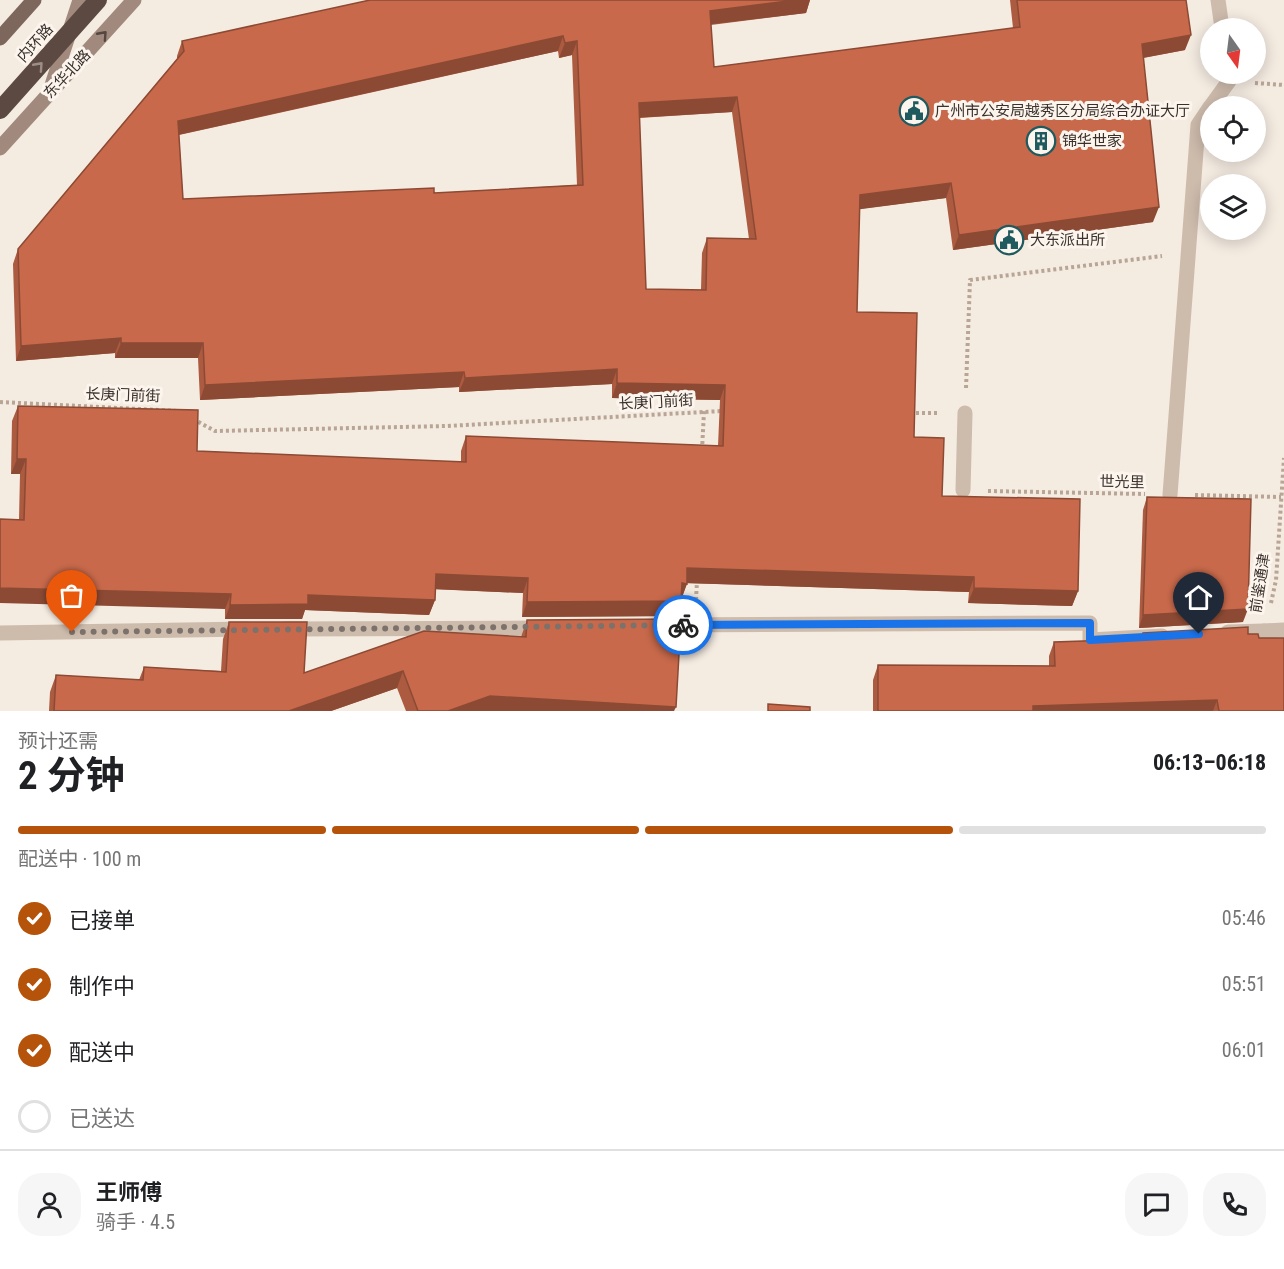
<!DOCTYPE html>
<html lang="zh">
<meta charset="utf-8">
<style>
:root{--surface:#fff;--page:#f6f6f6;--text:#202124;--muted:#757577;--line:#e0e0e0;--accent:#b45309}
body{margin:0;font-family:"Roboto Condensed","Noto Sans SC",sans-serif;background:var(--page);color:var(--text);height:100vh;display:flex;flex-direction:column;font-size:22px;white-space:nowrap}
*{box-sizing:border-box;margin:0}
p{font-size:20px;color:var(--muted)}
.icon{flex:none;width:33px;height:33px;fill:none;stroke:currentColor;stroke-width:2;stroke-linecap:round;stroke-linejoin:round}
.map{position:relative;height:711px;overflow:hidden}
.sheet{display:flex;flex-direction:column;background:var(--surface);flex:1}
.sheet>*{flex:none}
.needle{width:39px;rotate:166deg}
.controls{position:absolute;left:1200px;top:18px;display:grid;gap:12px}
.controls a{display:grid;place-items:center;width:66px;height:66px;border-radius:50%;background:var(--surface);box-shadow:0 3px 15px #0003;font-size:30px}
.pin{position:absolute;display:grid;place-items:center;width:51px;height:51px;color:#fff;margin:-62px -26px;border-radius:50% 50% 50% 0;rotate:-45deg;box-shadow:0 0 6px #0007}
.pin .icon{rotate:45deg}
.courier{position:absolute;display:grid;place-items:center;width:60px;height:60px;margin:-30px;border:4px solid #1a73e8;border-radius:50%;background:#fff;color:#222;box-shadow:0 2px 8px #0007}
.head em{font-style:normal;font-weight:700}
.head div{display:flex;flex-direction:column-reverse}
.head{display:flex;align-items:center;justify-content:space-between;height:102px;padding:0 18px}
h1{font-size:39px;font-weight:700;line-height:45px}
.bar{display:grid;grid-template-columns:repeat(4,1fr);gap:9px 6px;align-content:center;height:72px;padding:0 18px}
.bar i{height:8px;border-radius:4px;background:var(--line)}
.bar .selected{background:var(--accent)}
.bar p{grid-column:span 4}
.line{display:flex;align-items:center;gap:15px;padding:0 18px;border-top:2px solid var(--line)}
.line div{flex:1}
.round{display:grid;place-items:center;flex:none;width:63px;height:63px;border-radius:24px;background:var(--page)}
ol{padding:0 18px;list-style:none}
li{display:flex;align-items:center;gap:18px;height:66px}
li p{margin-inline-start:auto}
li .icon{padding:6px;border-radius:50%;background:var(--accent);color:#fff;stroke-width:4}
li:last-child{color:var(--muted)}
li i{width:33px;height:33px;border:3px solid var(--line);border-radius:50%}
.map>svg:first-child{display:block}
.lines{fill:none;stroke-linecap:round;stroke-linejoin:round}
.path{stroke:#b9a596;stroke-width:4;stroke-dasharray:3 3;stroke-linecap:butt}
.lane{stroke:#cdbbac;stroke-width:15}
.street{stroke:#cdbbac;stroke-width:15}
.secondary{stroke:#a18a7d;stroke-width:15}
.primary{stroke:#7d675c;stroke-width:15}
.highway-bridge{stroke:#5c4a42;stroke-width:18}
.wall{fill:#ac5a40;fill-rule:evenodd}
.shaded-wall{fill:#8c4a34}
.building{fill:#c8694b;stroke:#8c4a34;stroke-width:1.5;fill-rule:evenodd}
.oneway{stroke:#544640}
.oneway2{stroke:#9c8e87}
.done{stroke:#7c716b;stroke-width:6;stroke-dasharray:0 10.8}
.route{stroke:#1a73e8;stroke-width:8}
.labels{text-anchor:middle;stroke-width:6;stroke-linejoin:round;paint-order:stroke}
.street-label{font-size:15px;fill:#3b302b;stroke:#fbf5ee}
.poi-label{font-size:15px;fill:#3b302b;stroke:#fbf5ee;text-anchor:start}
</style>
<div class="map">
<svg width="1284" height="711" viewBox="0 0 1284 711">
<rect width="100%" height="100%" fill="#f4ebe1"/>
<g class="lines">
<g class="path">
<polyline points="1255,83 1284,85"/>
<polyline points="966,388 970,280 1162,256"/>
<polyline points="0,402 179,411"/>
<polyline points="910,413 938,413"/>
<polyline points="193,419 215,431 447,426 722,411"/>
<polyline points="702,450 704,411"/>
<polyline points="988,491 1145,494"/>
<polyline points="1195,495 1281,497"/>
<polyline points="696,600 697,581"/>
<polyline points="1271,603 1276,580 1284,458"/>
</g>
<g class="lane">
<polyline points="1218,0 1222,28"/>
<polyline points="1211,106 1229,81 1228,74"/>
<polyline points="963,490 965,413"/>
<polyline points="1170,495 1198,125 1210,107"/>
<polyline points="661,625 1090,623 1090,640 1162,636"/>
<polyline points="286,629 544,628"/>
<polyline points="1228,632 1264,631"/>
<polyline points="0,633 247,629"/>
</g>
<polyline class="street" points="1264,631 1284,630"/>
<g class="secondary">
<polyline points="51,88 80,0"/>
<polyline points="0,148 134,0"/>
</g>
<polyline class="primary" points="0,38 34,0"/>
<polyline class="highway-bridge" points="0,110 98,0"/>
</g>
<g class="wall">
<path d="M370,0H810L806,13L711,25L714,67L1013,28L1010,0H1186L1185,50L1143,58L1153,222L953,250L946,198L859,209L857,312L942,496L1078,591L1072,606L968,603L969,592L687,583L676,616L522,617L523,593L435,589V600L429,615L305,610L302,619H225V609L19,520L20,474H11L12,421L18,406L197,451L461,462V451L466,436L718,446L720,400L612,398V384L459,392V387L200,400L198,358H115V353L16,361L13,264L18,249L177,59V56L182,41ZM558,51L559,58L572,55L577,185L434,193L183,199L179,135ZM732,112L749,239L707,238L702,253L701,290L646,289L639,118Z"/>
<polygon points="1147,497 1243,622 1139,628 1143,510"/>
<polygon points="527,620 674,711 406,711 397,688 331,711 49,711 50,692 56,675 139,680 144,667 221,671 223,639 229,622 304,673 521,637"/>
<polygon points="1143,633 1248,634 1259,638 1284,711 873,711 873,680 878,665 1049,666 1049,656 1054,642 1141,639"/>
</g>
<g class="shaded-wall">
<polygon points="796,0 810,0 806,13 704,25 710,11"/>
<polygon points="1191,35 1185,50 1137,59 1142,44"/>
<polygon points="563,36 558,51 173,136 178,121"/>
<polygon points="577,41 572,55 559,58 565,43"/>
<polygon points="737,97 732,112 633,118 639,103"/>
<polygon points="951,183 946,198 854,210 860,195"/>
<polygon points="1159,207 1153,222 953,250 959,235"/>
<polygon points="121,338 115,353 16,361 21,346"/>
<polygon points="121,343 203,343 198,358 115,358"/>
<polygon points="617,369 612,384 459,392 465,378"/>
<polygon points="464,372 459,387 200,400 205,385"/>
<polygon points="617,383 725,385 720,400 612,398"/>
<polygon points="17,459 26,459 20,474 11,474"/>
<polygon points="687,568 974,577 969,592 682,583"/>
<polygon points="436,574 528,578 523,593 430,589"/>
<polygon points="682,583 687,584 681,599"/>
<polygon points="0,588 231,594 225,609 0,603"/>
<polygon points="974,588 1078,591 1072,606 968,603"/>
<polygon points="308,595 435,600 429,615 305,610 302,619 225,619 230,605"/>
<polygon points="681,601 676,616 522,617 527,602"/>
<polygon points="1248,609 1243,622 1139,628 1143,615"/>
<polygon points="403,671 397,688 331,711 289,711"/>
<polygon points="490,696 676,707 674,711 448,711"/>
<polygon points="1217,700 1213,711 1031,711 1033,706"/>
</g>
<g class="building">
<path d="M370,0H796L710,11L714,67L1020,27L1017,0H1186L1191,35L1142,44L1159,207L959,235L951,183L860,195L857,312L917,313L914,437L944,438L942,496L1080,499L1078,591L974,588V577L687,568V584L682,583L681,601L527,602L528,578L436,574L435,600L308,595V604L230,605L231,594L0,588V519L24,520L26,459H17L18,406L198,410L197,451L466,462V436L723,446L725,385L617,383V369L465,378L464,372L205,385L203,343H121V338L21,346L18,249L184,51L182,41ZM563,36L565,43L577,41L583,185L434,193V188L183,199L178,121ZM737,97L756,239L707,238L706,290L646,289L639,103Z"/>
<polygon points="1147,497 1251,499 1248,609 1143,615"/>
<polygon points="681,619 676,707 490,696 448,711 418,711 403,671 289,711 54,711 56,675 143,680 144,667 226,672 229,622 307,622 304,673 424,631 526,637 527,620"/>
<polygon points="1248,627 1248,634 1258,634 1259,638 1284,638 1284,711 1219,711 1217,700 1033,706 1033,711 878,711 878,665 1055,666 1054,642 1143,639 1143,633"/>
<polygon points="768,704 810,707 810,711 768,711"/>
</g>
<defs><path id="oneway-chevron" d="M-2-3.5L2.5 0L-2 3.5" fill="none" stroke-width="1.6" stroke-linecap="round" stroke-linejoin="round" transform="scale(1.5)"/></defs>
<use class="oneway" href="#oneway-chevron" transform="translate(103 35) rotate(-48)"/>
<use class="oneway2" href="#oneway-chevron" transform="translate(39 66) rotate(-48)"/>
<g class="lines">
<polyline class="done" points="72,632 683,625"/>
<polyline class="route" points="683,625 1090,623 1090,640 1199,634"/>
</g>
<defs>
<g id="civic-ring" transform="scale(1.5)"><circle r="9.5" fill="#fbf5ee" stroke="#1f5a5e" stroke-width="1.5"/><path d="M-.6-6.5H3V-4.5H.6V-3L4-1V1h2V6H-6V1h2V-1L-.6-3ZM-1.2 2.5V6h2.4V2.5Z" fill="#1f5a5e"/></g>
<g id="building-ring" transform="scale(1.5)"><circle r="9.5" fill="#fbf5ee" stroke="#1f5a5e" stroke-width="1.5"/><path d="M-4-6H4V6H1V3H-1V6H-4ZM-2.5-4.3h1.7v1.8h-1.7ZM.8-4.3h1.7v1.8H.8ZM-2.5-1h1.7V.8h-1.7ZM.8-1h1.7V.8H.8Z" fill="#1f5a5e"/></g>
</defs>
<g fill-rule="evenodd">
<use href="#civic-ring" x="914" y="111"/>
<use href="#building-ring" x="1041" y="141"/>
<use href="#civic-ring" x="1009" y="240"/>
</g>
<g class="labels">
<g class="street-label">
<text transform="translate(35 43) rotate(-48)" y="5">内环路</text>
<text transform="translate(67 74) rotate(-47)" y="5">东华北路</text>
<text transform="translate(123 395) rotate(2)" y="5">长庚门前街</text>
<text transform="translate(656 402) rotate(-3)" y="5">长庚门前街</text>
<text transform="translate(1122 482) rotate(1)" y="5">世光里</text>
<text transform="translate(1260 583) rotate(-81)" y="5">前鉴通津</text>
</g>
<g class="poi-label">
<text x="935" y="116">广州市公安局越秀区分局综合办证大厅</text>
<text x="1062" y="146">锦华世家</text>
<text x="1030" y="245">大东派出所</text>
</g>
</g>
</svg>
<div class="controls">
<a><svg class="needle" viewBox="-14 -14 28 28"><path d="M0-13l5 13h-10z" fill="#e53935"/><path d="M0 13l5-13h-10z" fill="#757577"/></svg></a>
<a><svg class="icon" aria-label="locate" viewBox="0 0 24 24"><circle cx="12" cy="12" r="6"/><path d="M12 2v4M12 18v4M2 12h4M18 12h4"/></svg></a>
<a><svg class="icon" aria-label="layers" viewBox="0 0 24 24"><path d="M12 4l9 5-9 5-9-5zM3 14l9 5 9-5"/></svg></a>
</div>
<div class="pin" style="left:72px;top:632px;background:#ea580c"><svg class="icon" aria-label="bag" viewBox="0 0 24 24"><path d="M5 8h14l-1 12H6zM9 8a3 3 0 0 1 6 0"/></svg></div>
<div class="pin" style="left:1199px;top:634px;background:#1f2937"><svg class="icon" aria-label="home" viewBox="0 0 24 24"><path d="M3 11l9-7 9 7M6 9v11h12V9"/></svg></div>
<div class="courier" style="left:683px;top:625px"><svg class="icon" aria-label="bike" viewBox="0 0 24 24"><circle cx="6" cy="16" r="4"/><circle cx="18" cy="16" r="4"/><path d="M6 16l4-8h5l3 8M10 8l3 8H6M13 5h3"/></svg></div>
</div>
<section class="sheet">
<div class="head"><div><h1>2 分钟</h1><p>预计还需</p></div><em>06:13–06:18</em></div>
<div class="bar"><i class="selected"></i><i class="selected"></i><i class="selected"></i><i></i><p>配送中 · 100 m</p></div>
<ol>
<li><svg class="icon" aria-label="check" viewBox="0 0 24 24"><path d="M5 12l5 5 9-10"/></svg>已接单<p>05:46</p></li>
<li><svg class="icon" aria-label="check" viewBox="0 0 24 24"><path d="M5 12l5 5 9-10"/></svg>制作中<p>05:51</p></li>
<li><svg class="icon" aria-label="check" viewBox="0 0 24 24"><path d="M5 12l5 5 9-10"/></svg>配送中<p>06:01</p></li>
<li><i></i>已送达</li>
</ol>
<div class="line" style="height:108px"><a class="round"><svg class="icon" aria-label="person" viewBox="0 0 24 24"><circle cx="12" cy="8" r="4"/><path d="M4 21q1-7 8-7t8 7"/></svg></a><div><b>王师傅</b><p>骑手 · 4.5</p></div><a class="round"><svg class="icon" aria-label="chat" viewBox="0 0 24 24"><path d="M4 5h16v11H9l-5 4z"/></svg></a><a class="round"><svg class="icon" aria-label="phone" viewBox="0 0 24 24"><path d="M5 4h4l2 5-3 2q2 4 5 5l2-3 5 2v4C11 20 4 13 5 4z"/></svg></a></div>
</section>
